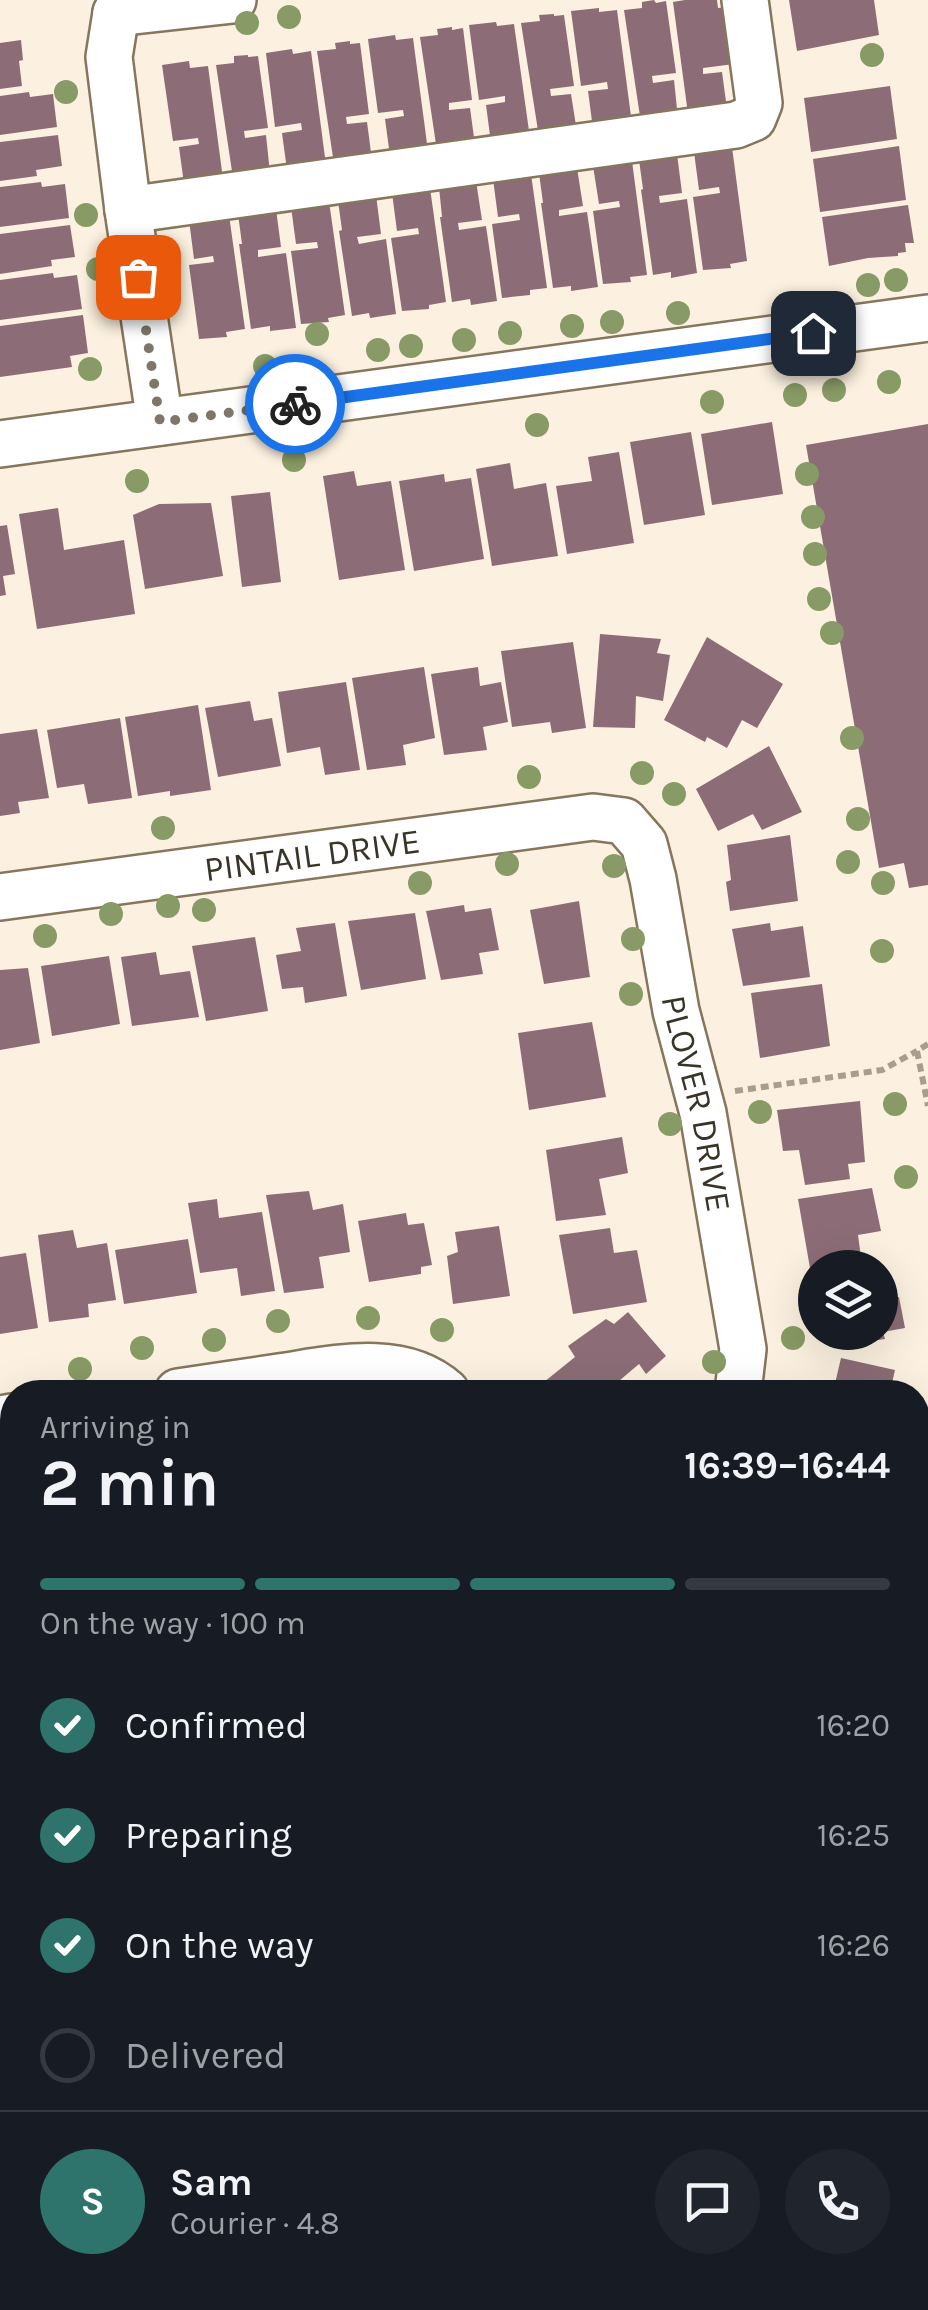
<!DOCTYPE html>
<meta charset="utf-8">
<style>
:root{--surface:#171b24;--page:#20242c;--text:#f1f3f6;--muted:#9ea1a6;--line:#363941;--accent:#2e746c}
body{margin:0;font-family:Karla,sans-serif;background:var(--page);color:var(--text);height:100vh;display:flex;flex-direction:column;font-size:38px;white-space:nowrap}
*{box-sizing:border-box;margin:0}
p{font-size:32px;color:var(--muted)}
.icon{flex:none;width:55px;height:55px;fill:none;stroke:currentColor;stroke-width:2;stroke-linecap:round;stroke-linejoin:round}
.map{position:relative;flex:1;overflow:hidden}
.panel{position:absolute;left:0px;top:1380px;width:930px;height:930px;display:flex;flex-direction:column;background:var(--surface);border-radius:40px 40px 0 0;box-shadow:0 10px 40px #0002}
.panel>*{flex:none}
.fabs{position:absolute;left:798px;top:1250px;display:grid;gap:20px}
.fabs a{display:grid;place-items:center;width:100px;height:100px;border-radius:50%;background:var(--surface);box-shadow:0 10px 40px #0002;font-size:50px}
.pin{position:absolute;display:grid;place-items:center;width:85px;height:85px;color:#fff;margin:-42px;border-radius:20px;box-shadow:0 5px 15px #0006}
.courier{position:absolute;display:grid;place-items:center;width:100px;height:100px;margin:-50px;border:8px solid #1a73e8;border-radius:50%;background:#fff;color:#222;box-shadow:0 2px 12px #0007}
.overview em{font-style:normal;font-weight:700}
.overview div{display:flex;flex-direction:column-reverse}
.overview{display:flex;align-items:center;justify-content:space-between;height:170px;padding:0 40px}
h1{font-size:65px;font-weight:700;line-height:75px}
.bar{display:grid;grid-template-columns:repeat(4,1fr);gap:15px 10px;align-content:center;height:120px;padding:0 40px}
.bar i{height:12px;border-radius:8px;background:var(--line)}
.bar .on{background:var(--accent)}
.bar p{grid-column:span 4}
.line{display:flex;align-items:center;gap:25px;padding:0 40px;border-top:2px solid var(--line)}
.line div{flex:1}
.round{display:grid;place-items:center;flex:none;width:105px;height:105px;border-radius:52px;background:var(--page)}
ol{padding:0 40px;list-style:none}
li{display:flex;align-items:center;gap:30px;height:110px}
li p{margin-inline-start:auto}
li .icon{padding:10px;border-radius:50%;background:var(--accent);color:#fff;stroke-width:4}
li:last-child{color:var(--muted)}
li i{width:55px;height:55px;border:5px solid var(--line);border-radius:50%}
.map>svg:first-child{display:block}
.building{fill:#8c6d77}
.lines{fill:none;stroke-linecap:round;stroke-linejoin:round}
.minor-casing{stroke:#86765d;stroke-width:50}
.path{stroke:#a79e90;stroke-width:6;stroke-dasharray:8 5;stroke-linecap:butt}
.minor{stroke:#fff;stroke-width:45}
.tree{fill:#889a65}
.done{stroke:#7e7668;stroke-width:10;stroke-dasharray:0 18}
.route{stroke:#1a73e8;stroke-width:12}
.labels{text-anchor:middle;stroke-width:10;stroke-linejoin:round;paint-order:stroke}
.street-label{font-size:35px;fill:#3a3328;stroke:#fff}
</style>
<div class="map">
<svg width="928" height="2310" viewBox="0 0 928 2310">
<rect width="100%" height="100%" fill="#fcf1e0"/>
<g class="building">
<polygon points="654,0 656,3 666,1 676,73 652,76 653,83 674,80 678,118 641,123 624,10 642,8 642,2"/>
<polygon points="685,0 717,0 718,8 726,7 734,64 703,68 703,74 722,72 727,109 688,114 673,2"/>
<polygon points="789,0 874,0 879,35 797,51"/>
<polygon points="599,8 599,12 617,10 632,124 593,129 588,91 608,89 607,82 581,86 571,11"/>
<polygon points="554,14 554,16 564,15 574,86 550,89 551,96 571,94 577,132 539,137 521,23 540,21 539,15"/>
<polygon points="496,22 497,26 514,24 530,138 491,143 486,105 505,102 505,96 479,100 469,25"/>
<polygon points="452,27 452,30 463,28 472,100 449,103 449,110 470,108 475,145 437,151 420,37 438,35 437,29"/>
<polygon points="395,35 396,40 413,38 428,151 390,156 385,119 404,116 403,110 378,113 368,39"/>
<polygon points="21,40 23,60 19,61 22,86 0,89 0,43"/>
<polygon points="350,41 350,44 360,43 369,114 346,117 347,124 367,122 372,160 334,164 317,51 336,49 335,43"/>
<polygon points="292,49 293,54 311,51 326,165 287,170 282,133 302,130 301,123 275,127 266,53"/>
<polygon points="248,55 248,57 258,56 268,128 244,131 245,138 266,135 270,173 233,178 216,65 234,63 234,56"/>
<polygon points="189,61 190,68 208,66 223,179 184,184 179,147 199,144 198,138 173,141 162,65"/>
<polygon points="890,86 897,139 811,152 804,98"/>
<polygon points="29,92 30,97 53,94 57,127 0,135 0,96"/>
<polygon points="58,135 62,166 36,170 37,176 0,181 0,142"/>
<polygon points="899,146 906,200 820,212 813,159"/>
<polygon points="732,147 747,261 730,264 731,268 703,270 693,197 720,193 719,187 699,190 694,152"/>
<polygon points="677,154 682,193 659,196 660,203 687,199 697,273 671,278 671,272 653,275 641,190 643,189 639,160"/>
<polygon points="632,161 647,275 630,277 631,282 603,284 593,211 620,207 619,201 599,204 593,166"/>
<polygon points="577,168 583,206 559,210 559,216 587,212 598,287 571,291 571,286 553,288 541,203 543,203 539,173"/>
<polygon points="531,174 547,288 530,290 530,295 502,298 492,224 520,220 519,214 498,217 493,179"/>
<polygon points="476,181 482,220 458,223 459,230 486,226 497,301 471,305 470,299 452,302 440,217 442,217 439,187"/>
<polygon points="41,182 42,187 65,184 69,218 0,227 0,187"/>
<polygon points="430,188 446,302 429,305 429,309 402,311 391,238 419,234 418,228 397,231 392,193"/>
<polygon points="376,195 381,234 357,237 359,244 386,239 396,314 370,318 369,313 352,316 339,231 342,230 338,201"/>
<polygon points="329,201 345,315 328,318 329,322 301,324 291,251 318,248 317,242 296,244 291,207"/>
<polygon points="908,205 914,243 905,243 906,252 898,253 898,256 868,258 829,266 822,217"/>
<polygon points="276,209 281,247 258,250 258,257 286,253 296,328 270,331 270,326 251,329 239,244 242,244 238,214"/>
<polygon points="229,215 245,329 226,332 227,337 199,339 189,265 214,262 213,256 194,259 189,220"/>
<polygon points="70,225 75,257 51,260 52,266 0,274 0,234"/>
<polygon points="53,273 54,278 77,275 82,309 0,320 0,280"/>
<polygon points="83,315 88,353 70,356 72,367 0,377 0,326"/>
<polygon points="772,422 783,494 712,505 701,434"/>
<polygon points="928,424 928,885 909,888 904,863 879,868 806,445"/>
<polygon points="691,432 705,515 644,525 630,442"/>
<polygon points="619,452 634,543 567,554 556,486 592,481 588,457"/>
<polygon points="510,463 514,489 546,483 558,556 492,566 476,469"/>
<polygon points="354,471 357,486 391,481 405,570 339,580 323,476"/>
<polygon points="444,474 445,482 471,478 484,559 414,571 399,481"/>
<polygon points="270,492 281,582 242,587 231,496"/>
<polygon points="211,503 223,576 145,589 133,515 159,504"/>
<polygon points="58,508 64,550 124,540 135,614 37,629 19,514"/>
<polygon points="7,525 15,574 3,576 6,595 0,596 0,526"/>
<polygon points="600,634 661,639 657,653 670,655 663,701 636,696 635,728 593,727"/>
<polygon points="707,637 783,684 757,728 742,720 727,748 707,737 705,742 664,720"/>
<polygon points="573,642 586,728 552,733 550,722 512,727 501,651"/>
<polygon points="424,667 435,738 403,745 406,765 367,770 352,678"/>
<polygon points="478,667 480,686 501,682 508,722 483,727 487,750 444,755 431,674"/>
<polygon points="346,682 360,770 325,775 320,747 287,753 278,692"/>
<polygon points="250,701 254,721 272,718 281,766 218,777 205,708"/>
<polygon points="198,705 211,790 170,796 170,791 138,796 125,717"/>
<polygon points="120,718 132,798 88,804 84,784 57,788 47,730"/>
<polygon points="37,729 49,798 18,802 20,813 0,816 0,734"/>
<polygon points="769,746 802,812 762,830 753,814 718,831 696,789"/>
<polygon points="790,835 798,901 730,911 726,882 731,880 727,845"/>
<polygon points="579,901 590,977 544,984 530,910"/>
<polygon points="464,905 465,912 491,908 499,950 479,953 483,974 441,980 426,911"/>
<polygon points="415,913 426,979 361,990 348,921"/>
<polygon points="335,923 347,996 305,1003 303,987 282,989 276,955 301,951 296,928"/>
<polygon points="770,923 771,931 803,926 810,977 743,986 732,929"/>
<polygon points="255,937 268,1011 206,1021 192,946"/>
<polygon points="156,952 160,975 190,971 199,1017 132,1026 121,957"/>
<polygon points="109,956 120,1024 52,1036 41,966"/>
<polygon points="28,968 40,1043 0,1050 0,970"/>
<polygon points="822,984 830,1046 760,1058 751,993"/>
<polygon points="592,1022 606,1097 529,1110 518,1033"/>
<polygon points="860,1101 865,1162 848,1164 850,1179 805,1185 799,1150 783,1151 777,1110"/>
<polygon points="622,1137 628,1173 599,1179 606,1215 556,1221 546,1150"/>
<polygon points="872,1188 881,1231 858,1235 862,1265 815,1268 815,1273 811,1274 798,1199"/>
<polygon points="309,1191 313,1210 343,1204 350,1252 319,1257 324,1288 284,1293 266,1195"/>
<polygon points="217,1199 219,1218 262,1212 275,1291 241,1296 237,1268 200,1273 188,1203"/>
<polygon points="406,1213 408,1225 424,1223 432,1265 421,1267 421,1274 369,1282 358,1221"/>
<polygon points="499,1226 510,1296 453,1304 447,1256 458,1252 455,1232"/>
<polygon points="610,1228 614,1253 637,1250 647,1302 573,1314 559,1235"/>
<polygon points="73,1230 77,1248 107,1243 116,1300 88,1304 89,1317 49,1322 38,1235"/>
<polygon points="188,1239 197,1293 124,1304 115,1250"/>
<polygon points="26,1253 38,1328 0,1334 0,1257"/>
<polygon points="899,1297 905,1328 883,1332 885,1339 837,1346 834,1332 880,1332 880,1299"/>
<polygon points="628,1312 666,1356 646,1374 639,1364 606,1392 552,1392 544,1382 575,1357 568,1346 606,1319 614,1324"/>
<polygon points="841,1358 895,1370 890,1392 833,1392"/>
<polygon points="918,1425 928,1428 928,1454 924,1472 918,1470"/>
<polygon points="928,1568 928,1642 918,1648 918,1574"/>
<polygon points="12,1715 12,1761 0,1740 5,1736 0,1727 0,1722"/>
<polygon points="0,1790 8,1793 12,1790 12,1844 0,1838"/>
<polygon points="0,1939 12,1941 12,1996 0,1993"/>
<polygon points="0,2146 12,2149 12,2276 0,2273"/>
<polygon points="476,2298 527,2298 526,2303 521,2302 519,2310 473,2310"/>
<polygon points="692,2298 752,2298 751,2310 691,2310"/>
</g>
<g class="lines">
<g class="minor-casing">
<g id="minor">
<polyline points="116,13 109,57 128,210 160,422"/>
<polyline points="116,13 233,0"/>
<polyline points="128,210 736,125 753,118 759,103 745,0"/>
<polyline points="0,444 928,318"/>
<path id="s1" d="M0,897L593,817L624,821L644,844L653,879L676,1011L703,1113L743,1349L738,1392"/>
<path d="M178,1392C212,1387 245,1382 279,1377C333,1369 402,1352 446,1392"/>
<polyline points="0,1419 12,1417"/>
<polyline points="0,1556 12,1569"/>
<polyline points="0,1641 12,1628"/>
<polyline points="918,1827 928,1818"/>
<polyline points="0,2075 12,2078"/>
<polyline points="918,2149 928,2206"/>
<polyline points="176,2310 182,2298"/>
<polyline points="613,2310 616,2298"/>
<polyline points="819,2310 821,2298"/>
</g>
</g>
<g class="path">
<polyline points="928,1044 917,1051 928,1106"/>
<polyline points="735,1091 882,1070 917,1051"/>
</g>
<use href="#minor" class="minor"/>
</g>
<g class="tree">
<circle cx="289" cy="17" r="12"/>
<circle cx="247" cy="23" r="12"/>
<circle cx="872" cy="55" r="12"/>
<circle cx="66" cy="92" r="12"/>
<circle cx="86" cy="215" r="12"/>
<circle cx="98" cy="269" r="12"/>
<circle cx="896" cy="280" r="12"/>
<circle cx="868" cy="285" r="12"/>
<circle cx="168" cy="287" r="12"/>
<circle cx="678" cy="313" r="12"/>
<circle cx="612" cy="322" r="12"/>
<circle cx="572" cy="326" r="12"/>
<circle cx="510" cy="333" r="12"/>
<circle cx="317" cy="334" r="12"/>
<circle cx="464" cy="340" r="12"/>
<circle cx="411" cy="346" r="12"/>
<circle cx="378" cy="350" r="12"/>
<circle cx="265" cy="366" r="12"/>
<circle cx="90" cy="369" r="12"/>
<circle cx="889" cy="382" r="12"/>
<circle cx="834" cy="390" r="12"/>
<circle cx="795" cy="395" r="12"/>
<circle cx="712" cy="402" r="12"/>
<circle cx="537" cy="425" r="12"/>
<circle cx="294" cy="460" r="12"/>
<circle cx="807" cy="474" r="12"/>
<circle cx="137" cy="481" r="12"/>
<circle cx="813" cy="517" r="12"/>
<circle cx="815" cy="554" r="12"/>
<circle cx="819" cy="599" r="12"/>
<circle cx="832" cy="633" r="12"/>
<circle cx="852" cy="738" r="12"/>
<circle cx="642" cy="773" r="12"/>
<circle cx="529" cy="777" r="12"/>
<circle cx="674" cy="794" r="12"/>
<circle cx="858" cy="819" r="12"/>
<circle cx="163" cy="828" r="12"/>
<circle cx="848" cy="862" r="12"/>
<circle cx="507" cy="864" r="12"/>
<circle cx="614" cy="866" r="12"/>
<circle cx="420" cy="883" r="12"/>
<circle cx="883" cy="883" r="12"/>
<circle cx="168" cy="906" r="12"/>
<circle cx="204" cy="910" r="12"/>
<circle cx="111" cy="914" r="12"/>
<circle cx="45" cy="936" r="12"/>
<circle cx="633" cy="939" r="12"/>
<circle cx="882" cy="951" r="12"/>
<circle cx="631" cy="994" r="12"/>
<circle cx="895" cy="1104" r="12"/>
<circle cx="760" cy="1112" r="12"/>
<circle cx="670" cy="1124" r="12"/>
<circle cx="906" cy="1177" r="12"/>
<circle cx="368" cy="1318" r="12"/>
<circle cx="278" cy="1321" r="12"/>
<circle cx="442" cy="1330" r="12"/>
<circle cx="793" cy="1338" r="12"/>
<circle cx="214" cy="1340" r="12"/>
<circle cx="142" cy="1348" r="12"/>
<circle cx="714" cy="1362" r="12"/>
<circle cx="80" cy="1369" r="12"/>
</g>
<g class="lines">
<polyline class="done" points="138,277 160,422 295,404"/>
<polyline class="route" points="295,404 813,333"/>
</g>
<g class="labels">
<g class="street-label">
<text dy="12" stroke="none"><textPath href="#s1" startOffset="315">PINTAIL DRIVE</textPath></text>
<text dy="12" stroke="none"><textPath href="#s1" startOffset="925">PLOVER DRIVE</textPath></text>
</g>
</g>
</svg>
<div class="fabs">
<a><svg class="icon" aria-label="layers" viewBox="0 0 24 24"><path d="M12 4l9 5-9 5-9-5zM3 14l9 5 9-5"/></svg></a>
</div>
<div class="pin" style="left:138px;top:277px;background:#ea580c"><svg class="icon" aria-label="bag" viewBox="0 0 24 24"><path d="M5 8h14l-1 12H6zM9 8a3 3 0 0 1 6 0"/></svg></div>
<div class="pin" style="left:813px;top:333px;background:#1f2937"><svg class="icon" aria-label="home" viewBox="0 0 24 24"><path d="M3 11l9-7 9 7M6 9v11h12V9"/></svg></div>
<div class="courier" style="left:295px;top:404px"><svg class="icon" aria-label="bike" viewBox="0 0 24 24"><circle cx="6" cy="16" r="4"/><circle cx="18" cy="16" r="4"/><path d="M6 16l4-8h5l3 8M10 8l3 8H6M13 5h3"/></svg></div>
<section class="panel">
<div class="overview"><div><h1>2 min</h1><p>Arriving in</p></div><em>16:39–16:44</em></div>
<div class="bar"><i class="on"></i><i class="on"></i><i class="on"></i><i></i><p>On the way · 100 m</p></div>
<ol>
<li><svg class="icon" aria-label="check" viewBox="0 0 24 24"><path d="M5 12l5 5 9-10"/></svg>Confirmed<p>16:20</p></li>
<li><svg class="icon" aria-label="check" viewBox="0 0 24 24"><path d="M5 12l5 5 9-10"/></svg>Preparing<p>16:25</p></li>
<li><svg class="icon" aria-label="check" viewBox="0 0 24 24"><path d="M5 12l5 5 9-10"/></svg>On the way<p>16:26</p></li>
<li><i></i>Delivered</li>
</ol>
<div class="line" style="height:180px"><b class="round" style="background:var(--accent);color:#fff">S</b><div><b>Sam</b><p>Courier · 4.8</p></div><a class="round"><svg class="icon" aria-label="chat" viewBox="0 0 24 24"><path d="M4 5h16v11H9l-5 4z"/></svg></a><a class="round"><svg class="icon" aria-label="phone" viewBox="0 0 24 24"><path d="M5 4h4l2 5-3 2q2 4 5 5l2-3 5 2v4C11 20 4 13 5 4z"/></svg></a></div>
</section>
</div>
